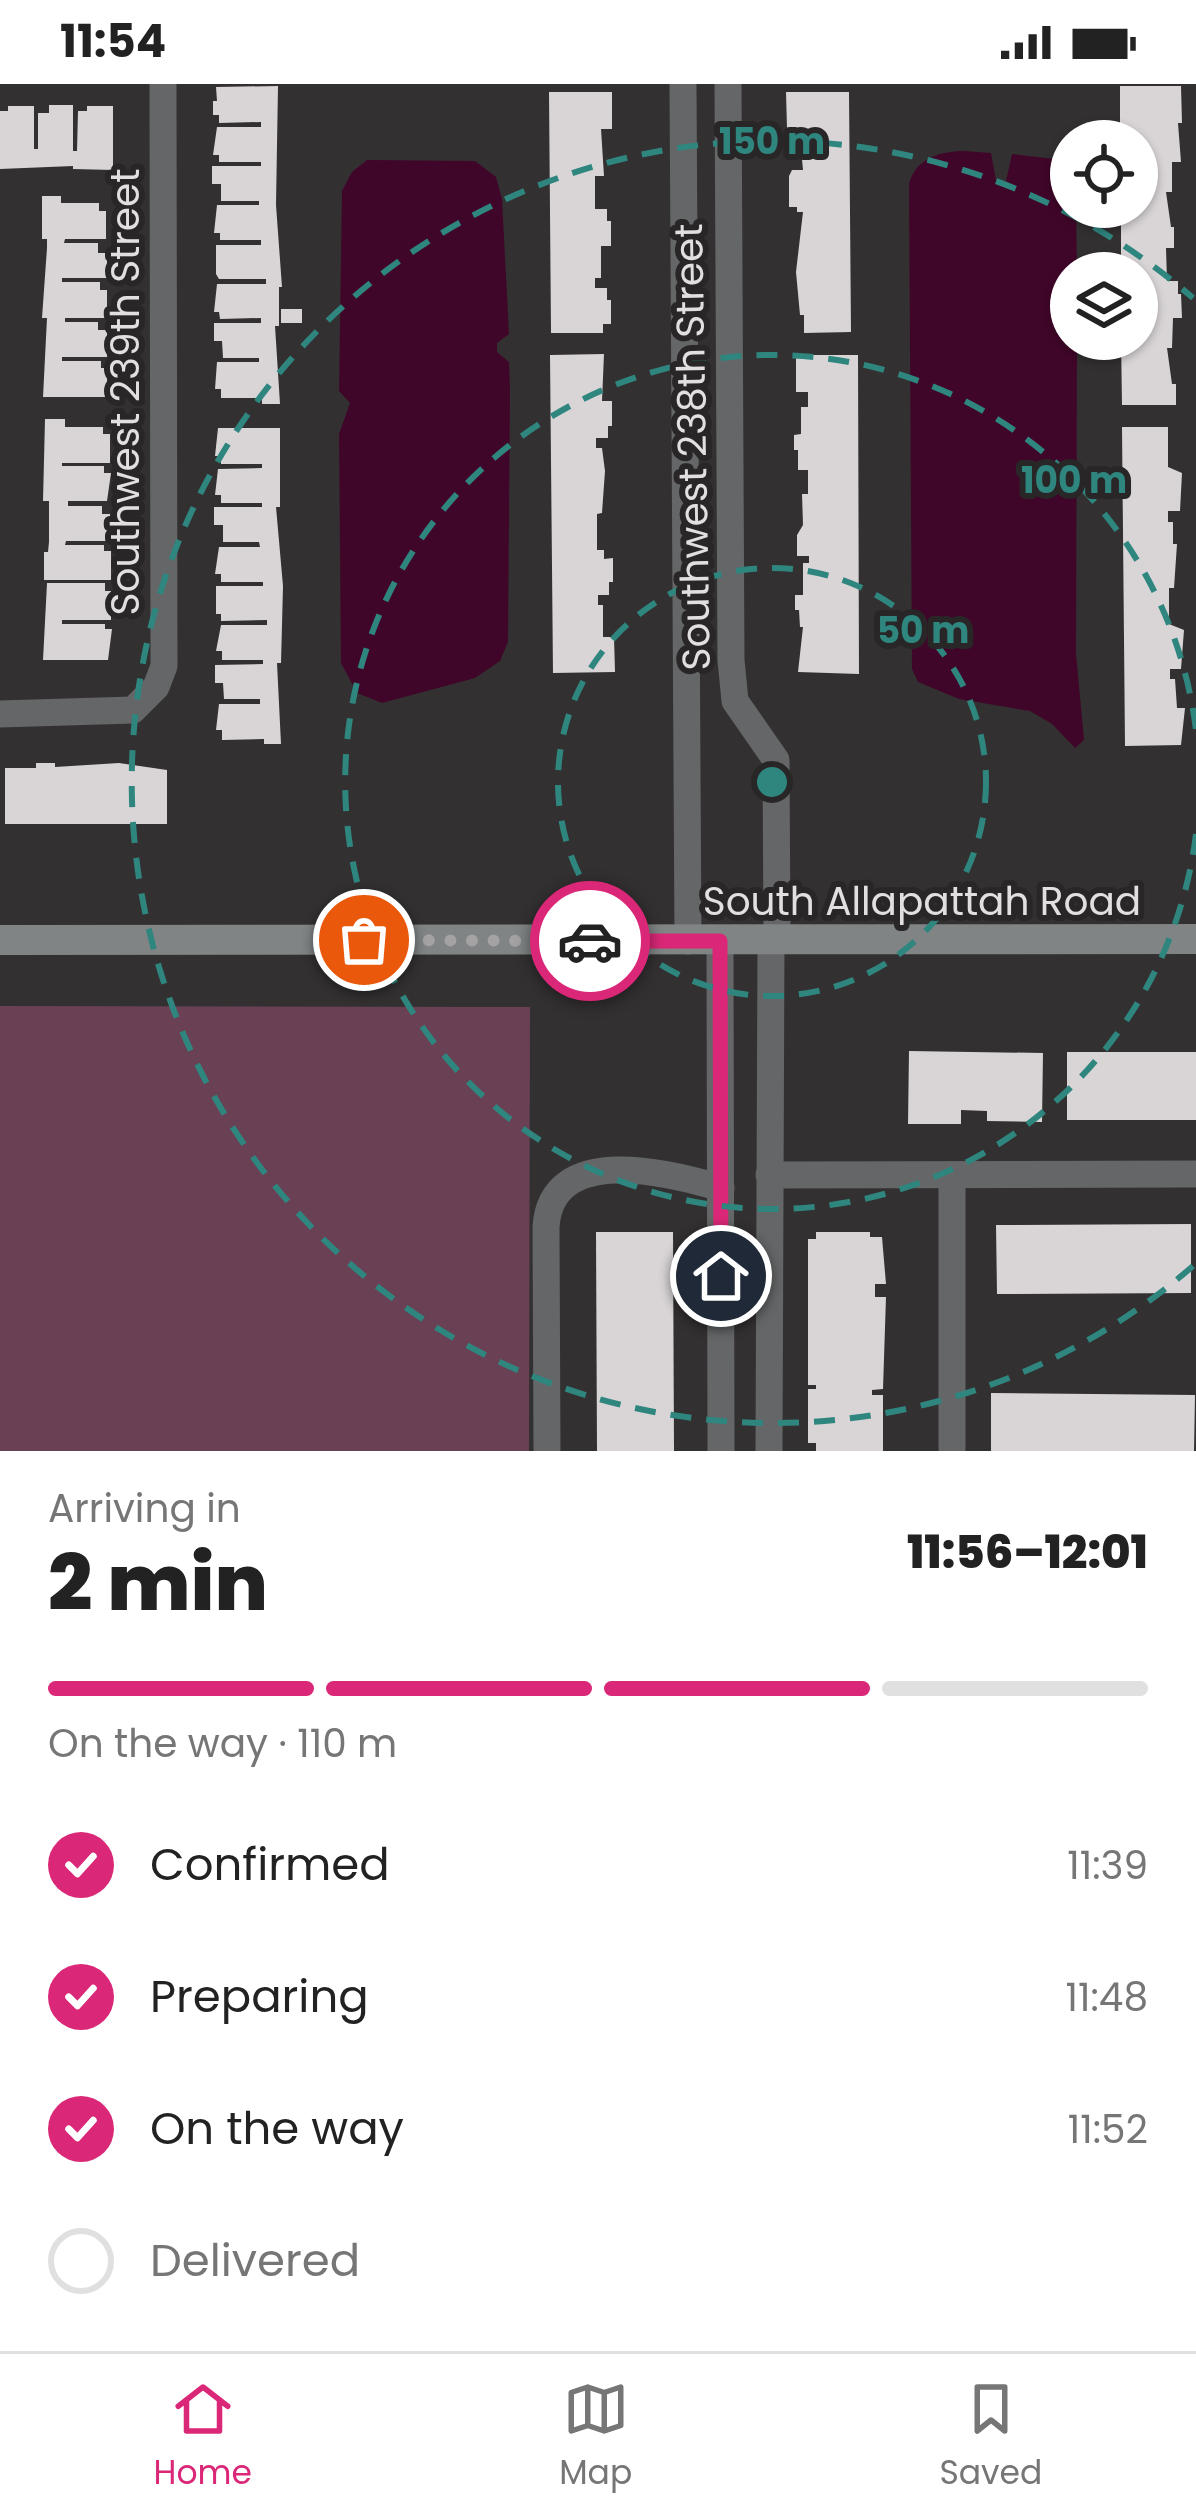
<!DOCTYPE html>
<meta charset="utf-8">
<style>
:root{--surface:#fff;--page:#f2f2f2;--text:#222;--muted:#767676;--line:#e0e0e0;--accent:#db2777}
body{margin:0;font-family:Poppins,sans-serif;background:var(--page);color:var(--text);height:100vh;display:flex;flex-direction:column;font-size:45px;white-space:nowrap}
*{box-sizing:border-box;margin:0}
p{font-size:39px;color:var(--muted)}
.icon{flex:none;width:66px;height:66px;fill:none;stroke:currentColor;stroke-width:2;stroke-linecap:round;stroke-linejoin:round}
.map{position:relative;height:1367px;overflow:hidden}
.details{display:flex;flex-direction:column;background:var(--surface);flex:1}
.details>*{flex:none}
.tools{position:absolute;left:1050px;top:36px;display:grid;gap:24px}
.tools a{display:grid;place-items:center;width:108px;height:108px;border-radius:50%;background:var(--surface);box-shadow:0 3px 9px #0004;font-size:60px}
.pin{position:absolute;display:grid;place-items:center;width:102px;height:102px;color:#fff;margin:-51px;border:6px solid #fff;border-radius:50%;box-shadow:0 3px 12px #0007}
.courier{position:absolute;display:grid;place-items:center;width:120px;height:120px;margin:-60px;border:9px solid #db2777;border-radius:50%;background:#fff;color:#222;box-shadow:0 3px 15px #0007}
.summary em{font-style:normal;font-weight:800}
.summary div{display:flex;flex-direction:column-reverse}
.summary{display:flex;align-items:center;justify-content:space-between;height:204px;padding:0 48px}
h1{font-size:78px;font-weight:800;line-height:90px}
.bar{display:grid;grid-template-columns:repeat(4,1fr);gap:18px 12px;align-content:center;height:144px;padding:0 48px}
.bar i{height:15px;border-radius:9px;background:var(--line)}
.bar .on{background:var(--accent)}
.bar p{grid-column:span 4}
ol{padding:0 48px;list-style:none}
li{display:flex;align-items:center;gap:36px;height:132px}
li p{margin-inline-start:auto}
li .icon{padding:12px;border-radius:50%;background:var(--accent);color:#fff;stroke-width:4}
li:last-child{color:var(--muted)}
li i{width:66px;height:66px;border:6px solid var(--line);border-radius:50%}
.status{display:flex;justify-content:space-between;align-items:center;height:84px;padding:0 60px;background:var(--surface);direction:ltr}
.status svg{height:33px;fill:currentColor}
.menu{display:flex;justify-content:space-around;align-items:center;height:168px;border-top:3px solid var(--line);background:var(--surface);font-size:33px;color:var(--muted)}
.menu a{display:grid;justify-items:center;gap:6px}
.menu .on{color:var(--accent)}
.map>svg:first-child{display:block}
.green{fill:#694054}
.water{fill:#400629}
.building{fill:#d9d5d7}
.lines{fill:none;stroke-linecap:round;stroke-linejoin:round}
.street{stroke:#646667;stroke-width:27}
.secondary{stroke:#808484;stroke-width:30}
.done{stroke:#a5a2a3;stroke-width:12;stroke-dasharray:0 21.6}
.route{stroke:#db2777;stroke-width:15}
.ring{fill:none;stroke:#2f867f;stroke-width:6;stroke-dasharray:21 15}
.labels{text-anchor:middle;stroke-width:12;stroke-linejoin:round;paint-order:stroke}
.street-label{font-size:39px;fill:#e2dfe0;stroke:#292627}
.centre{fill:#2f867f;stroke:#292627;stroke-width:6}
.ring-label{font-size:36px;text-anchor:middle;font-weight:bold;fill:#2f867f;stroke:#292627;stroke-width:12;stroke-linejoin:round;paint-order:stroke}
</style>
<div class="status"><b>11:54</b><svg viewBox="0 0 49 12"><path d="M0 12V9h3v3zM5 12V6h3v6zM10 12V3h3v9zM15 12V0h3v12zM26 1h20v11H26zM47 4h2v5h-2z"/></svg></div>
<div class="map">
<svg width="1196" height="1367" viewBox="0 0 1196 1367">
<rect width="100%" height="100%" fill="#333031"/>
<polygon class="green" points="0,922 530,923 529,1367 0,1367"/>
<g class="water">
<path d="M964,67L991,69L996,97H1006L1012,70L1063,76L1071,96V123H1076L1077,189H1071V255H1077L1076,570L1084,656L1075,664L1052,640L1030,627L959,615L918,598L912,585L909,100C915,75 940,67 964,67Z"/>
<polygon points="367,76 475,77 496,93 502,115 509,250 497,259 497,268 509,278 510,305 508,558 500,577 475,594 382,619 357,609 341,579 339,350 350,319 339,307 342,107 352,88"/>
</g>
<g class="building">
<polygon points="278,2 276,121 282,203 279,203 279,242 275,242 280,320 262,320 262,314 221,314 221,305 215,305 217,278 259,278 259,274 223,274 222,257 214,257 214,239 261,239 261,234 220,235 219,228 214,228 217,200 266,200 266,195 219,195 216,190 216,161 261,161 261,156 220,156 220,149 214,149 217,121 259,121 259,117 221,117 221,100 212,100 212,82 261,82 261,78 219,78 219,71 213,71 217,43 261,43 261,38 219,39 219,31 213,31 213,17 217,17 216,3"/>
<polygon points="1120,2 1181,2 1182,39 1178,39 1181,78 1172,78 1172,108 1166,108 1171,143 1174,143 1174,164 1166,164 1167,197 1178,197 1178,210 1181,210 1182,234 1173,234 1172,264 1167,264 1172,300 1176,300 1176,321 1122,321 1121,255 1137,255 1137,189 1121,189 1121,123 1137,123 1137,57 1120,57"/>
<polygon points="549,8 612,8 612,45 601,45 604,92 595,92 595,125 607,125 607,137 611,137 611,162 601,162 601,194 595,194 595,204 607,204 607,216 611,216 611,240 603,240 603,249 551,249"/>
<polygon points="786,8 849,8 851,248 804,249 804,231 800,231 796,188 803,128 797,128 797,123 789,123 789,92 792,86 803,86 802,75 796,75 798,44 787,44"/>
<polygon points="49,21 73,21 73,67 77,67 78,27 87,27 87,22 113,22 113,86 73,85 73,82 0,85 0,27 8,27 8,22 34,22 34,65 38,65 38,29 49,29"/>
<polygon points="42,112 61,112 61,119 99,119 99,127 106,127 106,155 65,155 64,159 98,159 98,169 107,169 107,194 62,194 62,198 100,198 100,206 107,206 107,234 65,234 65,238 98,238 98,246 107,246 107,273 62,273 62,277 101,277 101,284 107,284 107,313 43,313 47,234 42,234 47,164 47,155 42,155"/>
<rect x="281" y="225" width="21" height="14"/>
<polygon points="604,270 602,317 612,317 612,342 608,342 608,354 596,354 596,364 602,364 605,387 602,429 597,430 597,466 604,466 604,475 613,474 613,498 609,498 609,511 598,511 598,521 603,521 603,553 614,553 615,588 553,589 550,271"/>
<polygon points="796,271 858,271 859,590 798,588 803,543 800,543 799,526 795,526 795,511 803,511 803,479 809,479 809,472 797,472 797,451 803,441 802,410 808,410 808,386 798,386 798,366 794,366 794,351 801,350 801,323 808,323 808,308 796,308"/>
<polygon points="45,335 65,335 65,343 103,343 103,350 110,350 110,379 62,379 62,382 104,382 104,389 111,389 107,417 68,417 68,422 102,422 102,430 110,430 110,457 66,457 65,461 104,461 104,467 111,467 111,496 44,496 44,468 48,468 49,458 49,417 43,417"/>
<polygon points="1122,343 1168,343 1168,383 1182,389 1180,427 1168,427 1168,438 1173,438 1173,460 1177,460 1174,504 1169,504 1169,540 1184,546 1181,585 1170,585 1170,595 1175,595 1177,624 1185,624 1181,661 1125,662"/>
<polygon points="218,344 280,344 280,423 276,423 283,502 281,579 277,579 281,660 264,660 264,655 222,656 222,646 216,646 219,620 260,620 260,615 224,615 223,599 215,599 215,581 263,580 263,576 222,576 222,567 216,567 221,541 267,541 267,536 221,537 221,530 216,530 216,502 263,502 263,498 221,498 221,490 215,490 219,463 260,463 259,458 223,458 223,441 214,441 214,423 262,423 262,419 221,419 221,411 215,411 218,385 262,384 262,380 221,380 221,372 215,372"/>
<polygon points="47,499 105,499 105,507 111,507 111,536 62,536 62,540 105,540 105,545 112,545 108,576 43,576"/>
<polygon points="36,679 55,679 55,683 119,679 167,686 167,740 5,740 5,684 36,684"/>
<polygon points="909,967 1043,969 1042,1038 987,1037 987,1027 961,1026 961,1040 908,1040"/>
<rect x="1067" y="968" width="129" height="68"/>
<polygon points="1191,1140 1191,1209 997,1210 996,1141"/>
<polygon points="596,1148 673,1148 674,1367 597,1367"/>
<polygon points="816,1148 870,1148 870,1153 882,1153 886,1200 875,1200 875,1213 886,1213 883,1305 872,1306 872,1311 883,1311 883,1367 816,1367 816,1359 808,1359 808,1305 816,1305 816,1301 808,1301 808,1155 816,1155"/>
<polygon points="991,1309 1195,1311 1194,1367 991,1367"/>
</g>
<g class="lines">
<g class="street">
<polyline points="683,0 688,857"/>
<polyline points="728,0 731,576 735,617 776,676 777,857"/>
<polyline points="0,630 133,626 156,603 164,582 163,0"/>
<polyline points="720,857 721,1367"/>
<polyline points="769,1091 1196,1090"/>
<polyline points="952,1091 952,1367"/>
<path d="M547,1367L546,1143C551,1059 668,1088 721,1104"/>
<polyline points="769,1367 771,857"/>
</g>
<polyline class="secondary" points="0,856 1196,855"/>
</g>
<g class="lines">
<polyline class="done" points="364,856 590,857"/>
<polyline class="route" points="590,857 720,857 721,1192"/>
</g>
<g class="ring">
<circle cx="772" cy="698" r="214"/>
<path d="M1196 750A427 427 0 1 1 1196 646"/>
<path d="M1193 1182A641 641 0 1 1 1193 214"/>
</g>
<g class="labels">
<g class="street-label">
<text transform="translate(125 308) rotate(-90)" y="14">Southwest 239th Street</text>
<text transform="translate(692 363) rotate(-91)" y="14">Southwest 238th Street</text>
<text x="922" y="831">South Allapattah Road</text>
</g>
</g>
<circle cx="772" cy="698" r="18" class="centre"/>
<g class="ring-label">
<text x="772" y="70">150 m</text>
<text x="1074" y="409">100 m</text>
<text x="923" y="559">50 m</text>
</g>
</svg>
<div class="tools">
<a><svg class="icon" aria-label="locate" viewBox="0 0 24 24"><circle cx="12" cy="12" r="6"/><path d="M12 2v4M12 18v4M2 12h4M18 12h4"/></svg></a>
<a><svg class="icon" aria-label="layers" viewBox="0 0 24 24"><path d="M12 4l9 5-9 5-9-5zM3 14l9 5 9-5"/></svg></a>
</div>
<div class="pin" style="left:364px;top:856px;background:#ea580c"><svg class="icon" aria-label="bag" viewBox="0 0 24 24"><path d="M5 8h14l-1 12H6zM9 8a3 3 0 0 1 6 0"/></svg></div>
<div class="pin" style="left:721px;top:1192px;background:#1f2937"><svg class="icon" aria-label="home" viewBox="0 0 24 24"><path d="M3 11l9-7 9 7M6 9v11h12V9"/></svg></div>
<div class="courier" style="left:590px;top:857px"><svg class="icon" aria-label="car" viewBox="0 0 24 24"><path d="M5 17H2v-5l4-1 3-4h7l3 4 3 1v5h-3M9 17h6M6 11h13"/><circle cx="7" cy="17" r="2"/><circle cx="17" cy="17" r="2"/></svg></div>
</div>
<section class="details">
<div class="summary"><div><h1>2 min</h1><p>Arriving in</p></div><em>11:56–12:01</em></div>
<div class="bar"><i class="on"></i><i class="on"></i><i class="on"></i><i></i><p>On the way · 110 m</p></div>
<ol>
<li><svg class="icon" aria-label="check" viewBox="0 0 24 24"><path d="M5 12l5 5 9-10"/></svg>Confirmed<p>11:39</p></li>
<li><svg class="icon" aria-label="check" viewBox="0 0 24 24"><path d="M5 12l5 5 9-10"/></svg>Preparing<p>11:48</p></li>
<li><svg class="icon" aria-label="check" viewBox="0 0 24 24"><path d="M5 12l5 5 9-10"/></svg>On the way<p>11:52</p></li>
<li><i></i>Delivered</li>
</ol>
</section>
<nav class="menu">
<a class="on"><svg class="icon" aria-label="home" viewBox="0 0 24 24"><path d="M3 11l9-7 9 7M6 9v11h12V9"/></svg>Home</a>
<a><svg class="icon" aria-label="map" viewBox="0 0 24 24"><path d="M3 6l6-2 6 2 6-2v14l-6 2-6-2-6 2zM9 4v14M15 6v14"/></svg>Map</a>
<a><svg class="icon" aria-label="saved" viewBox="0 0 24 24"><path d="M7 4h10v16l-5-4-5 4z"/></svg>Saved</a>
</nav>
